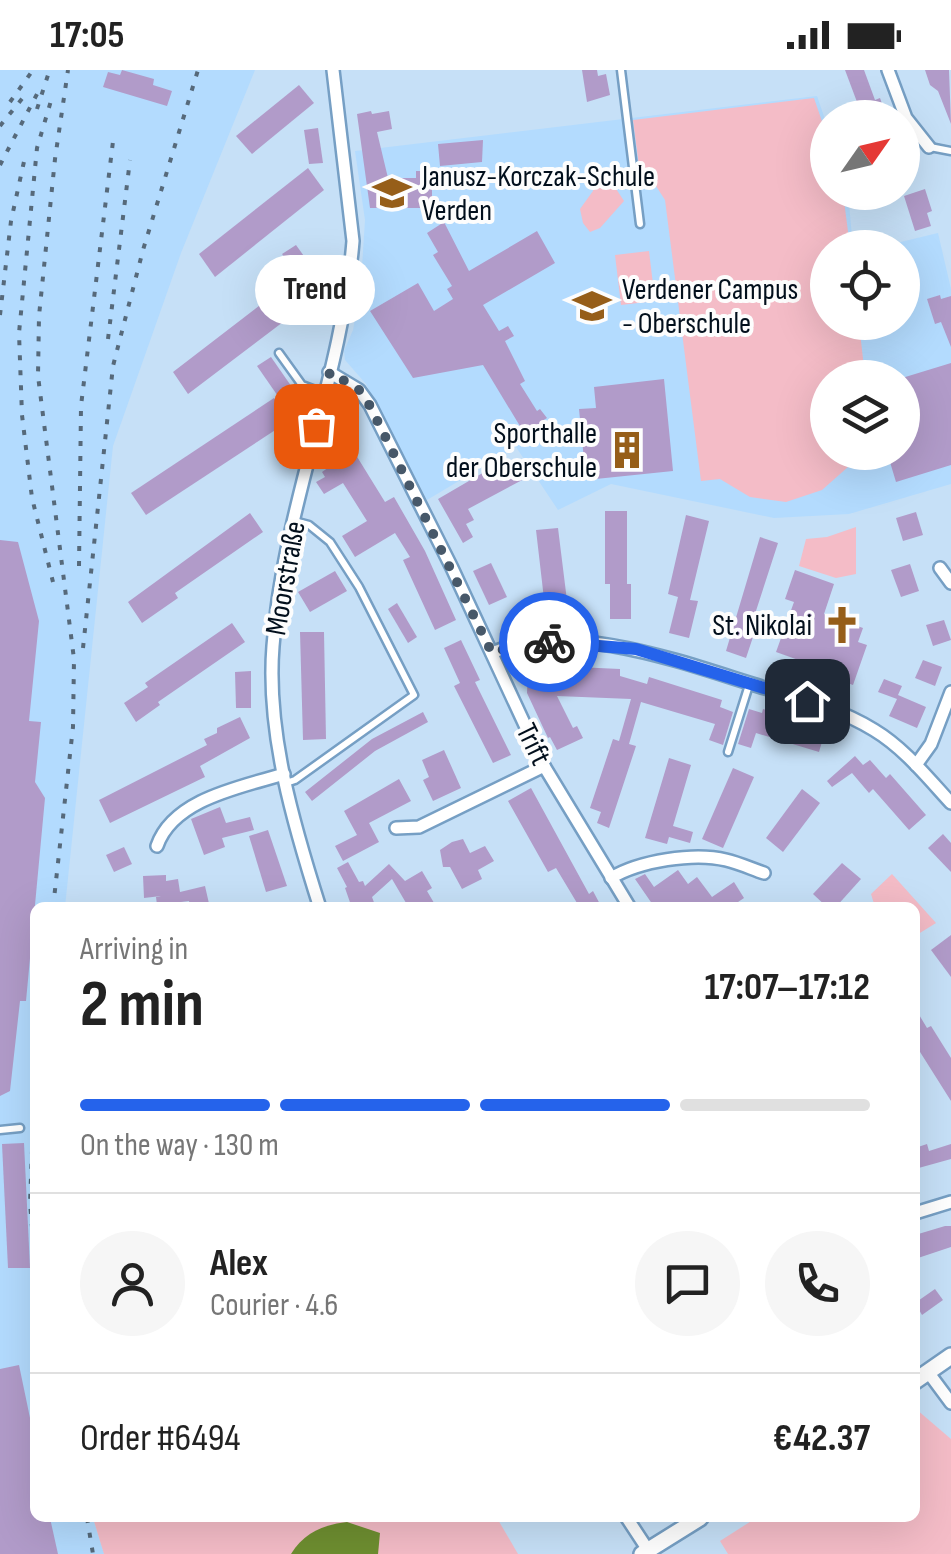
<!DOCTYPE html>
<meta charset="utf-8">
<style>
:root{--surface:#fff;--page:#f6f6f6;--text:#222;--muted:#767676;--line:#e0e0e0;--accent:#2563eb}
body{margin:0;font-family:"Sofia Sans Condensed",sans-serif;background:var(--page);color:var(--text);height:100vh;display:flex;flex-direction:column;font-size:38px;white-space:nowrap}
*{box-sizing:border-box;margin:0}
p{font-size:32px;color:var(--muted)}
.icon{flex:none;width:55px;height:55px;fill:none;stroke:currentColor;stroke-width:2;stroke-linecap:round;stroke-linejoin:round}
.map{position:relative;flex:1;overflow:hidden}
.side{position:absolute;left:30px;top:832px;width:890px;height:620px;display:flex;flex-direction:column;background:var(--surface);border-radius:15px;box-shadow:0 10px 40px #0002}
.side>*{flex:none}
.needle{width:65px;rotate:56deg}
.buttons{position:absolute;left:810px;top:30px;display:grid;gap:20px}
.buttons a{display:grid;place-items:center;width:110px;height:110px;border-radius:50%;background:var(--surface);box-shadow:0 10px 40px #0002;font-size:50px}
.pin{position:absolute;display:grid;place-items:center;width:85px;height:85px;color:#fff;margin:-42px;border-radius:20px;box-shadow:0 5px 15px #0006}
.courier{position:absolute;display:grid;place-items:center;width:100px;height:100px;margin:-50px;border:8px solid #2563eb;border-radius:50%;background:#fff;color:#222;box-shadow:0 2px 12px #0007}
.bubble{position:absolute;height:70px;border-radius:35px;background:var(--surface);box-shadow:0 10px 40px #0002;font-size:32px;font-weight:700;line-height:70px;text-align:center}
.overview em{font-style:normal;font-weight:700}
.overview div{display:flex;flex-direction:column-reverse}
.overview{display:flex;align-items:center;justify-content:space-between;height:170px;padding:0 50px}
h1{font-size:65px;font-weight:700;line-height:75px}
.bar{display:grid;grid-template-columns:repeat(4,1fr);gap:15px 10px;align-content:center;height:120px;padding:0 50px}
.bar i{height:12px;border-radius:8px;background:var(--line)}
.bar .on{background:var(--accent)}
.bar p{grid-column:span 4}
.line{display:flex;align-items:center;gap:25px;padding:0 50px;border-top:2px solid var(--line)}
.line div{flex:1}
.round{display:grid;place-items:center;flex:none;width:105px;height:105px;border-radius:52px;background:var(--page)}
.status{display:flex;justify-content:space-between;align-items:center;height:70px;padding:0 50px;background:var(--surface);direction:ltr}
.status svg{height:28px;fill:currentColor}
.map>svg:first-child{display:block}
.built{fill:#b3dbfe;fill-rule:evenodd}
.green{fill:#f4bcc7}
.water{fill:#6e8e30}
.building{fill:#b19bc9}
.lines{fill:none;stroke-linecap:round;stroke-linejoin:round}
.service-casing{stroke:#769fc4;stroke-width:11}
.minor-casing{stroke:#769fc4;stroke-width:16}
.tertiary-casing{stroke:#769fc4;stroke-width:20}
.service{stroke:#fff;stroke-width:6}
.minor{stroke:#fff;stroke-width:11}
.tertiary{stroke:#fff;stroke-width:15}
.rail{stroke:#56697a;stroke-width:4;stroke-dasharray:5 10;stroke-linecap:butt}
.done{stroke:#475869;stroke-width:10;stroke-dasharray:0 18}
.route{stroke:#2563eb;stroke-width:12}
.labels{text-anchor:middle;stroke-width:8;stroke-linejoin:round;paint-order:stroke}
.poi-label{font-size:30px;fill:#020f1c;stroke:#fdfdfd;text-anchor:start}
.street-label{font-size:30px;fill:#020f1c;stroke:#fdfdfd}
</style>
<div class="status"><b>17:05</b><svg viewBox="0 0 49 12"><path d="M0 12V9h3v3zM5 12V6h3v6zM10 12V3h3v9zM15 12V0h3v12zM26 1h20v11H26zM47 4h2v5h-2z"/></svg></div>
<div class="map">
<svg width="951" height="1484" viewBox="0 0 951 1484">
<rect width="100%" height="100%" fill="#c6e0f7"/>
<g class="built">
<polygon points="0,0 255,0 181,183 113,376 65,837 35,838 35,1448 93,1448 104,1484 0,1484"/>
<path d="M817,26L827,55L828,122L848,123L853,177L828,178V252H902V178L880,177L938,163L951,219V414L849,444L774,448L611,414L558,440L516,377L427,430L366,314L345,290L344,281L353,260L361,213L365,150L355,81ZM828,308H902V382H828Z"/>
</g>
<g class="green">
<polygon points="814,28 827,66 828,122 843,123 850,177 828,178 828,252 859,253 865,307 828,308 828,382 874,383 876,393 848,397 822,420 786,432 750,427 720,409 701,411 665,130 656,116 640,104 633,50"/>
<polygon points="600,102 611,111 624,131 600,158 590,162 583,153 580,139 593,121 592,107"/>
<polygon points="649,181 655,231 621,235 615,185"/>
<polygon points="856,457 856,504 836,508 799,496 806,469 827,467"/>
<polygon points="892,804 936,853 915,866 915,838 875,837 871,824"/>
<polygon points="916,1339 951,1369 951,1484 728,1484 720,1471 756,1448 915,1448"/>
<polygon points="93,1448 497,1448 518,1484 104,1484"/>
</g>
<path class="water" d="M347,1452L380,1463L378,1484H291C304,1463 322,1455 347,1452Z"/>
<g class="building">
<polygon points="122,0 154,9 153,15 172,21 167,36 103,17 108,2 120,5"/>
<polygon points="582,0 597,0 598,6 606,4 610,25 587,32"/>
<polygon points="845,0 864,0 875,30 880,28 887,48 863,48"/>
<polygon points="925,0 949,0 951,54 938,21 930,15"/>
<polygon points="299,15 314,33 252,84 236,66"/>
<polygon points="371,41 372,44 389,41 392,59 377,62 388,108 416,108 416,101 432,101 432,138 370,138 357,44"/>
<polygon points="318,58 323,93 309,94 304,60"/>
<polygon points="483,70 482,92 440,96 438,74"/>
<polygon points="308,98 324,120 215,207 199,184"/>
<polygon points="925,119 932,141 927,143 931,156 915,161 904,126"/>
<polygon points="444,152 469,201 537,161 555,193 483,235 499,261 508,256 514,266 505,271 525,311 520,314 537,341 540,339 547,348 542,351 550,365 532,376 483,295 413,308 370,241 418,213 434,241 453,229 447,219 452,216 433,185 438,182 427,163"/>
<polygon points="296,175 324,214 312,222 316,227 188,324 173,302 298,206 282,184"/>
<polygon points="940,225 941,229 951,226 951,277 941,252 935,254 927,229"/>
<polygon points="271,287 296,323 282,332 257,296"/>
<polygon points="951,293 951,395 896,412 887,382 902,382 902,308"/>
<polygon points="664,309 673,401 586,410 579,339 596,338 594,317"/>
<polygon points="274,328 289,351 146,445 131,423"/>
<polygon points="343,364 385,432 394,427 425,481 456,550 435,560 403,490 410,487 395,463 355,487 342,466 367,451 343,413 324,424 316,412 325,407 322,402 332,395 322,376"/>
<polygon points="498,394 504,403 518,395 526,408 468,439 474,450 466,454 473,467 463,473 438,429"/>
<polygon points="605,441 627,441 627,514 631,514 631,549 610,549 610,514 605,514"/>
<polygon points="916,442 923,465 903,471 896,448"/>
<polygon points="250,443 263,462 175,523 178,528 142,553 128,532"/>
<polygon points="686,445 709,451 690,530 698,531 689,568 669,563 678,527 668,524"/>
<polygon points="558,458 570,555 557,556 553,528 544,529 536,460"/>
<polygon points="760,467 778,473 754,547 759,549 746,588 726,581"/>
<polygon points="0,470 18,472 39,551 29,651 41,652 35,712 45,728 26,931 20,931 10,1021 0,1026"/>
<polygon points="491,493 507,527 489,535 473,501"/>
<polygon points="910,494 919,521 901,527 891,500"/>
<polygon points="795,500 834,514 824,544 863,558 858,572 867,575 853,615 802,597 804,592 776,582 794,532 785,529"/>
<polygon points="335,501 347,521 310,542 298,522"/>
<polygon points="397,533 417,567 408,573 388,539"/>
<polygon points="944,550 951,570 933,576 926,555"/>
<polygon points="232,553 245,572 158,632 160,635 136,652 124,633 148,617 145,613"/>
<polygon points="300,562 324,562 326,669 303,670"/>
<polygon points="461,570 480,610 475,612 511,685 493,693 454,616 460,613 444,578"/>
<polygon points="923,590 942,597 935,616 915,608"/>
<polygon points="534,595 620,599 620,606 647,614 649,607 722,630 720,637 733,642 723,675 709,670 715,654 641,632 629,674 636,676 609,758 597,753 601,742 590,738 613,669 619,671 631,629 557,626 573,658 577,656 583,668 557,680 550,667 548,668 527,623 528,600"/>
<polygon points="251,601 251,638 236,638 235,602"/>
<polygon points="884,609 902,616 898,625 926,637 917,658 889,646 897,629 878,622"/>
<polygon points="749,639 762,643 763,639 826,658 819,682 756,663 751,678 738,674"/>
<polygon points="423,642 428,652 375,681 312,731 305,722 372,669"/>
<polygon points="240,647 250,668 200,696 205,707 110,753 99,730 207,675 204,669 217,663 217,658"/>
<polygon points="444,680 461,718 433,731 423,710 429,707 422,690"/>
<polygon points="855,686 863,695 870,690 886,708 890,704 926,745 909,760 873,719 869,723 852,703 832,717 827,711"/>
<polygon points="669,688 691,695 673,756 693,762 690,773 669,767 667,774 645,768"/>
<polygon points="733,698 754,707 723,778 702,769"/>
<polygon points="399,709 411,731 369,753 379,772 343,791 335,776 357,765 344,741"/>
<polygon points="531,718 589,824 593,821 602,838 580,838 556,798 548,802 508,731"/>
<polygon points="802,719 820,733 783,782 766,768"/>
<polygon points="220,737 226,753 250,747 254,760 222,768 225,777 204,785 191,749"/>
<polygon points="268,760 287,816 266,822 249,766"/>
<polygon points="943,764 951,773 951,802 928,778"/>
<polygon points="463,769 470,783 485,776 494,791 478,800 482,809 462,819 450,797 443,797 440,780 452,772"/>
<polygon points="124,777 132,794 114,802 106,785"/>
<polygon points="348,792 359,812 363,811 365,816 389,794 405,811 422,801 432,818 427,821 437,838 409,838 392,809 372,827 376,838 352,838 345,818 347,817 337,798"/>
<polygon points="842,793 861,809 835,838 828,838 813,824"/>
<polygon points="678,800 688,814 697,807 712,827 734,812 744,828 729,838 655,838 635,809 645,804 654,817"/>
<polygon points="166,805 166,811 178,809 180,822 205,816 210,838 190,838 189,831 157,835 156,827 161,826 144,828 143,806"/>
<polygon points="951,865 951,907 931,880"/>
<polygon points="915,938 927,958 931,956 951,988 951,1031 915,974"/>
<polygon points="24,1073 30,1198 8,1198 2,1074"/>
<polygon points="927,1074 929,1081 951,1074 951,1089 915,1099 915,1078"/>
<polygon points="945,1156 951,1156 951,1177 915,1189 915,1165"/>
<polygon points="935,1219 943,1230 922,1245 915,1233"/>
<polygon points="19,1295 35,1372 35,1448 50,1448 58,1484 0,1484 0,1299"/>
</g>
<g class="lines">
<g class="service-casing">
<g id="service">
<polyline points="621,0 640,154"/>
<polyline points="930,77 951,81"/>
<polyline points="279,283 302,315 323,323"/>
<polyline points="728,682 749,615"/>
<polyline points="286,713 295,710 414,625 359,517 330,472 309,455 294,451"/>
<polyline points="0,1060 20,1058"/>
</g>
</g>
<g class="minor-casing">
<g id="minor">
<polyline points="888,0 906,48 929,77"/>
<polyline points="329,302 359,320 370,335 452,498 544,696 630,838"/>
<polyline points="940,498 951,513"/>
<path d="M492,583C566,550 679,591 752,614C793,627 837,637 874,660C904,678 927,707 951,733"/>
<polyline points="916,695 931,674 951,622"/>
<polyline points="396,758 419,757 544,696"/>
<path d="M157,776C173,729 241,717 284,704"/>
<path d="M611,808C639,791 694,782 726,790C739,793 752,799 764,803"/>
<path d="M320,838C294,756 266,662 273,576C283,438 342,308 353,171L333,0"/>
<polyline points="915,1143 951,1132"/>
<polyline points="928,1302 951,1333"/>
<polyline points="627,1448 648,1480"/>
</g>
</g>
<g class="tertiary-casing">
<g id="tertiary">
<polyline points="915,1311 951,1286"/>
<polyline points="642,1484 700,1448"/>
</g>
</g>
<use href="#service" class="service"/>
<use href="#minor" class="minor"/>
<use href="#tertiary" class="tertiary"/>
<g class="rail">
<polyline points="10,32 33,0"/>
<polyline points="37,39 49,2"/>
<polyline points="0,56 25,25"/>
<polyline points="0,95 37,24"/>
<polyline points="0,245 11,151 25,87"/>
<polyline points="108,269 130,90"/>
<polyline points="79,496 81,336 114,63"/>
<polyline points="53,512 32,428 22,345 19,263 37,78 53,24"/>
<polyline points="83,578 113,296 143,180 198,0"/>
<polyline points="53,838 73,657 74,589 38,306 39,246 55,89 68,0"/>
<polyline points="35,1004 30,1133 35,1193"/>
<polyline points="87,1448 93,1484"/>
</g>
</g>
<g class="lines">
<polyline class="done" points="316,356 330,302 359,320 370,336 492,583 522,574 549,572"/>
<polyline class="route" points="549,572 636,579 807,631"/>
</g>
<defs>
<g id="school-bare" transform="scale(3)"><path d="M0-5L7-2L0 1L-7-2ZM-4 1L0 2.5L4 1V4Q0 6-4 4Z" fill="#965e19" stroke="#fdfdfd" stroke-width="2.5" paint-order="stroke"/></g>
<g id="building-bare" transform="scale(3)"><path d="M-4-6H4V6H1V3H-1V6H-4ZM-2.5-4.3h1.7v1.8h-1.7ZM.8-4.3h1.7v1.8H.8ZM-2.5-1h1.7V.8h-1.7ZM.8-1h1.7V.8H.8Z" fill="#965e19" stroke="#fdfdfd" stroke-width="2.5" paint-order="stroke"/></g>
<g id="church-bare" transform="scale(3)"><path d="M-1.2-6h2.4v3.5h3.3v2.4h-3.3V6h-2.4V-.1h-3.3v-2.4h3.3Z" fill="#965e19" stroke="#fdfdfd" stroke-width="2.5" paint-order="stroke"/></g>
</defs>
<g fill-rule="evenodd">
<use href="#school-bare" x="392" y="123"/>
<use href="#school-bare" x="592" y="236"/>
<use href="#building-bare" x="627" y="380"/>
<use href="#church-bare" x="842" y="555"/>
</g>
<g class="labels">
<g class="poi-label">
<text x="422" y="116">Janusz-Korczak-Schule<tspan x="422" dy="34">Verden</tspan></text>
<text x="622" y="229">Verdener Campus<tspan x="622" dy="34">- Oberschule</tspan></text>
<text x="597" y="373" text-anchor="end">Sporthalle<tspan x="597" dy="34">der Oberschule</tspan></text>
<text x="812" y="565" text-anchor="end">St. Nikolai</text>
</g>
<g class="street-label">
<text transform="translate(285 508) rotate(-80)" y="10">Moorstraße</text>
<text transform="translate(534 674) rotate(64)" y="10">Trift</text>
</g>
</g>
</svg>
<div class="buttons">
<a><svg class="needle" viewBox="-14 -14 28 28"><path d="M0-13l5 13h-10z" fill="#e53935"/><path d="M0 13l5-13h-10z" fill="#767676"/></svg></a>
<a><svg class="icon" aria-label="locate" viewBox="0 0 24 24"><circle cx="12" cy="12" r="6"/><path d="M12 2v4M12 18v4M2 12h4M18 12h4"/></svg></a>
<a><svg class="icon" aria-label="layers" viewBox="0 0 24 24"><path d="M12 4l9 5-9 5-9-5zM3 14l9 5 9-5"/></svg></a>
</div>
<div class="pin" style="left:316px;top:356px;background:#ea580c"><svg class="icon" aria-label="bag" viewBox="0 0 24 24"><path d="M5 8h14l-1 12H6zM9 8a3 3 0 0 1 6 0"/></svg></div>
<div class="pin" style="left:807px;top:631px;background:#1f2937"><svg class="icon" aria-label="home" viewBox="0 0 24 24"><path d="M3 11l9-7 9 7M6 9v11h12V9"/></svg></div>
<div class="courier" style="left:549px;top:572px"><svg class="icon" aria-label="bike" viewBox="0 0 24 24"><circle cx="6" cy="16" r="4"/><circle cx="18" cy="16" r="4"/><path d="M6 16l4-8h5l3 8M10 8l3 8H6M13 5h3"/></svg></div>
<div class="bubble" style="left:255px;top:185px;width:120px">Trend</div>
<section class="side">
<div class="overview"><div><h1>2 min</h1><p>Arriving in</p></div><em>17:07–17:12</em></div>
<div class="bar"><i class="on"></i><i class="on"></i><i class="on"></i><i></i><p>On the way · 130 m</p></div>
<div class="line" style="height:180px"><a class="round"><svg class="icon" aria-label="person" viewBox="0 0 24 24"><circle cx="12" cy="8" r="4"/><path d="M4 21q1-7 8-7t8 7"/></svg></a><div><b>Alex</b><p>Courier · 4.6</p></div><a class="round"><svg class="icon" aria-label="chat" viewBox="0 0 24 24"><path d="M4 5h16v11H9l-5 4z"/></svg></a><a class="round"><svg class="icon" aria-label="phone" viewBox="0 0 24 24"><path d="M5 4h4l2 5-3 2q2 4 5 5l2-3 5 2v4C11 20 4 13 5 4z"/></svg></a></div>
<div class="line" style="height:130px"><div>Order #6494</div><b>€42.37</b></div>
</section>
</div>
